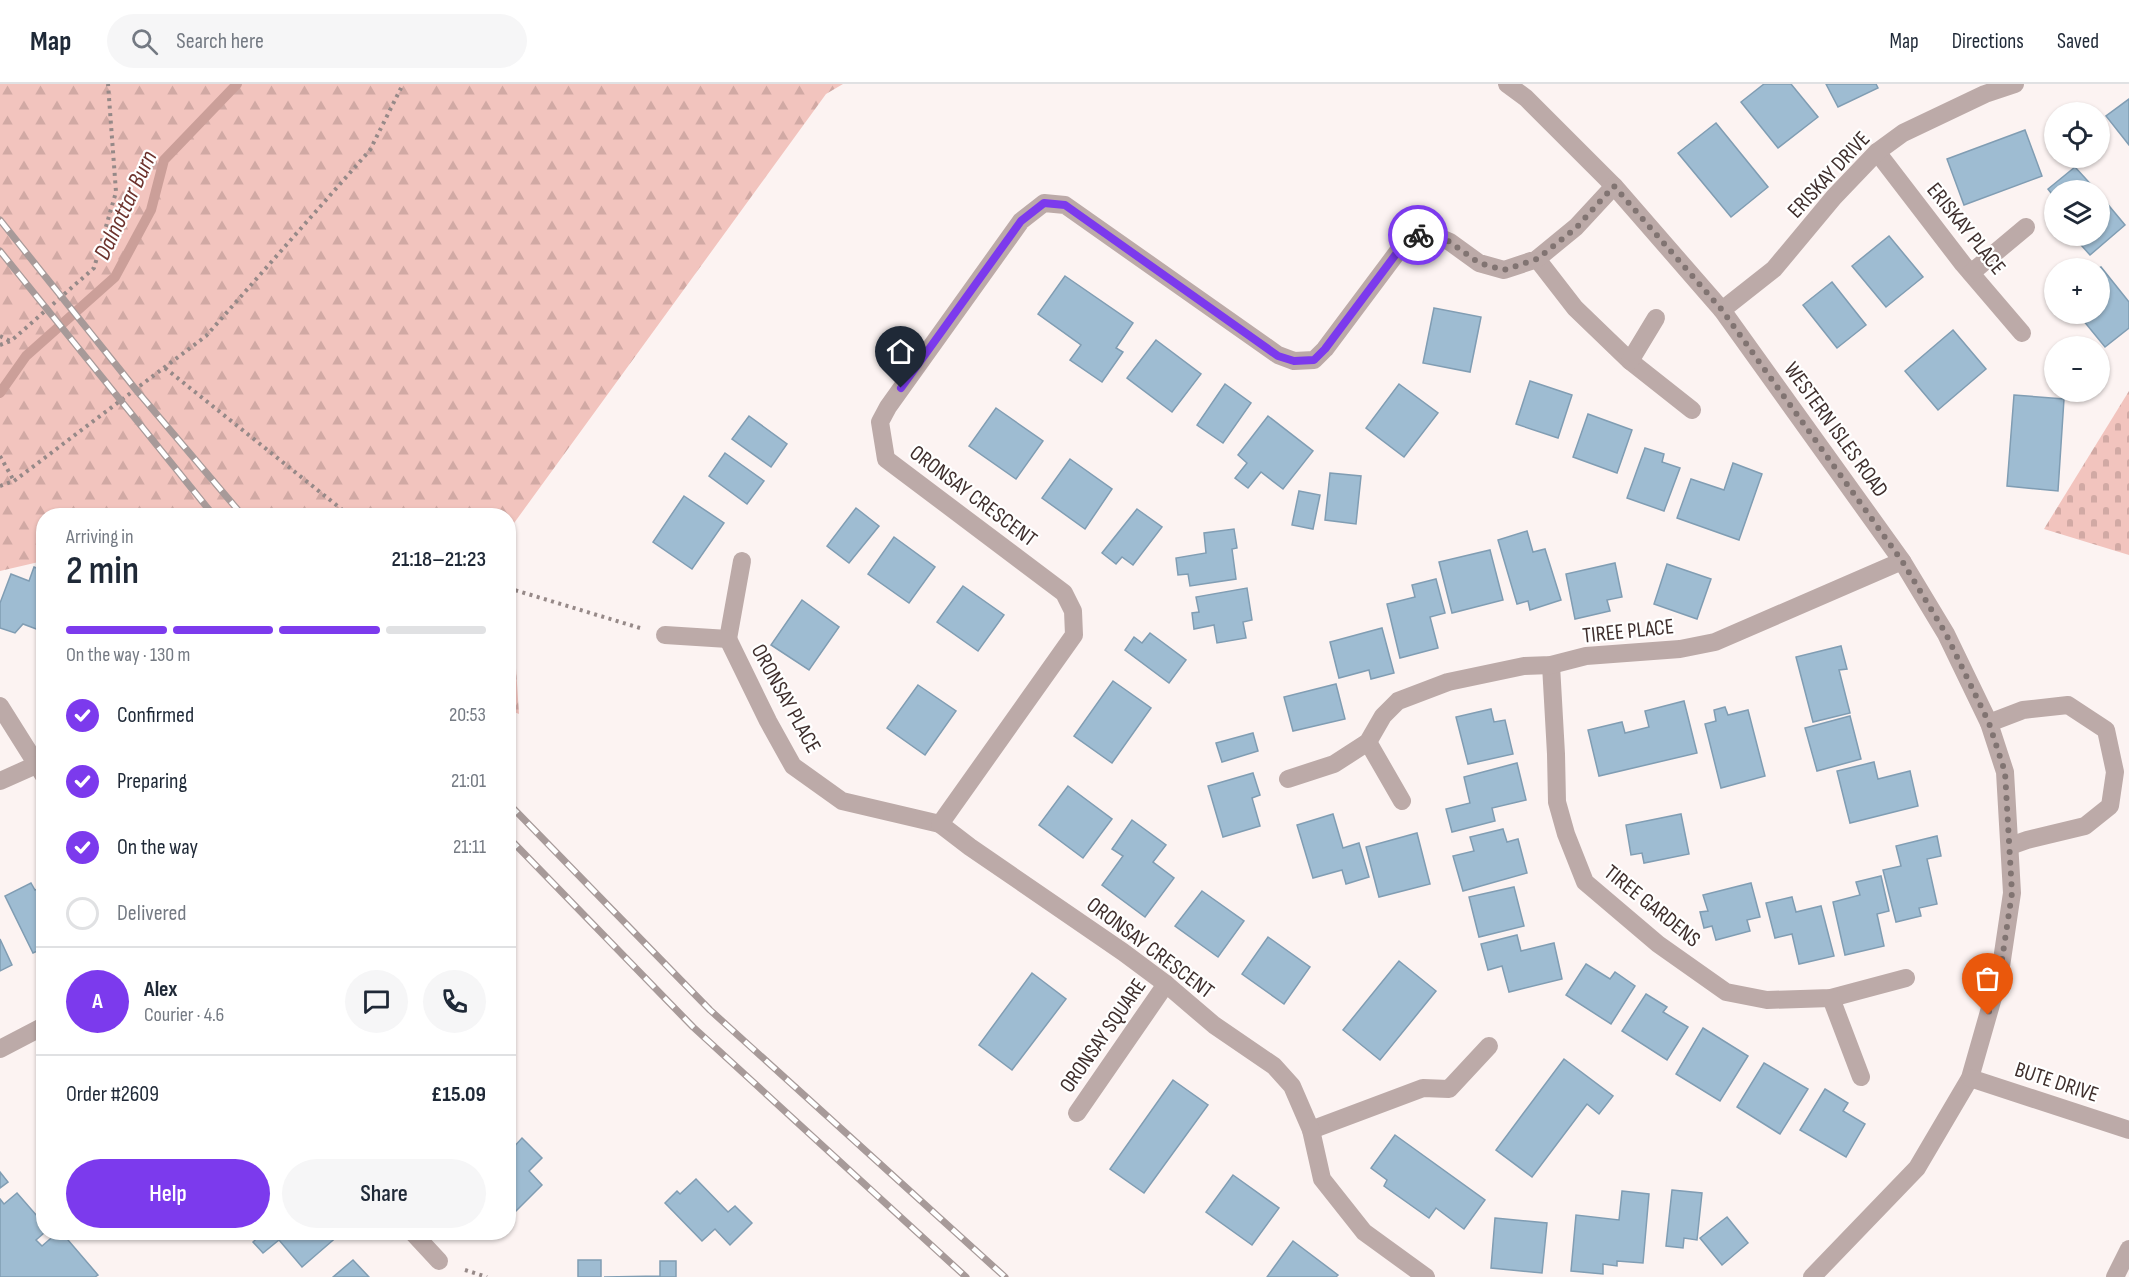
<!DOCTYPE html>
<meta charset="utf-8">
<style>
:root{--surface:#fff;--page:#f6f6f7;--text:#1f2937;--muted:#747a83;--line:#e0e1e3;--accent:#7c3aed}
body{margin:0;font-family:"Sofia Sans Condensed",sans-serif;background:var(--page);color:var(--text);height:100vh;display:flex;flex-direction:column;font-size:22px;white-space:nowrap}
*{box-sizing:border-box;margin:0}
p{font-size:20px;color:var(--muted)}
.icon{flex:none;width:33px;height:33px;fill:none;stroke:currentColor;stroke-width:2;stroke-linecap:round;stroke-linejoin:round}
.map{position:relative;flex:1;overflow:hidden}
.side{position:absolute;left:36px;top:424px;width:480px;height:732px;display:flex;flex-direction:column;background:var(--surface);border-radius:24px;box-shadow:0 2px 4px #0004}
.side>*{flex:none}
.fabs{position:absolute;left:2044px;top:18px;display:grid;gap:12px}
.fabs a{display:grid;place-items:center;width:66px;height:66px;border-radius:50%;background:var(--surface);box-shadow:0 2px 4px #0004;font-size:30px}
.pin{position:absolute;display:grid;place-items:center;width:51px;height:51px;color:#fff;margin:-62px -26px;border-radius:50% 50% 50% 0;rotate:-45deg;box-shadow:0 0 6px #0007}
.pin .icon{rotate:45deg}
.courier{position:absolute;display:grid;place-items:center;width:60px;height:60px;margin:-30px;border:4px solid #7c3aed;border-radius:50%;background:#fff;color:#222;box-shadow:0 2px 8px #0007}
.summary em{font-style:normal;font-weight:600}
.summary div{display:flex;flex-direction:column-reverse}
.summary{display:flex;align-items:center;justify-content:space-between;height:102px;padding:0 30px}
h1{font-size:39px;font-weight:600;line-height:45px}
.bar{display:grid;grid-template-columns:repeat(4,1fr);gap:9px 6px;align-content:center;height:72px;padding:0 30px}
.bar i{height:8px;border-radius:4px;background:var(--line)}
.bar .selected{background:var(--accent)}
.bar p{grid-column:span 4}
.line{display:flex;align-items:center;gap:15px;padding:0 30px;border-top:2px solid var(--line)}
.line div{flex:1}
.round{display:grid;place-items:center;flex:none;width:63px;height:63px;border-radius:32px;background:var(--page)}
ol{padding:0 30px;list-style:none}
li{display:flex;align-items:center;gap:18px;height:66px}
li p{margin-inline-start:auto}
li .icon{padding:6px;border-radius:50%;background:var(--accent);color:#fff;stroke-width:4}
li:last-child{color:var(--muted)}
li i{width:33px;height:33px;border:3px solid var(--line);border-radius:50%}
.button{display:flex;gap:12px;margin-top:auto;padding:12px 30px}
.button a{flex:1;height:69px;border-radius:36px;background:var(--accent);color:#fff;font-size:24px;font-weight:600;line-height:69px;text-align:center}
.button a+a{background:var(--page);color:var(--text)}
header{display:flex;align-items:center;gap:36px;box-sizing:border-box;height:84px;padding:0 30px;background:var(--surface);border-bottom:2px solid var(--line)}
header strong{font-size:28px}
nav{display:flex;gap:33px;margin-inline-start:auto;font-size:21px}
.search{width:420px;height:54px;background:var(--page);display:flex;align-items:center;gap:15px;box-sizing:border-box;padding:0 21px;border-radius:33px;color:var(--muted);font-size:22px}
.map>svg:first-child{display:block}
.forest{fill:url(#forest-firs)}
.cemetery{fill:url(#cemetery-stones)}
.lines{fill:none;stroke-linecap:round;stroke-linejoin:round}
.stream{stroke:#cb9f99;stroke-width:10}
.building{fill:#9ebcd2;stroke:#809db3;stroke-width:1.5}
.path{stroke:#968988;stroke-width:4;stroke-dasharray:3 4.5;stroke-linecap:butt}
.minor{stroke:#bcaaa8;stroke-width:18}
.rail-casing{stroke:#a79a99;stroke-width:7}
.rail{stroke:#fff;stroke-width:4.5;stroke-dasharray:14;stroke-linecap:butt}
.done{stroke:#817472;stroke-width:6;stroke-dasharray:0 10.8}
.route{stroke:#7c3aed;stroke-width:8}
.labels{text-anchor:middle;stroke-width:4.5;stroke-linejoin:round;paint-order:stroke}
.street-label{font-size:22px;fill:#3f2f2d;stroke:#fff}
.water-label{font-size:24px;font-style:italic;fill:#6d332d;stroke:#fff}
</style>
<header>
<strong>Map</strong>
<div class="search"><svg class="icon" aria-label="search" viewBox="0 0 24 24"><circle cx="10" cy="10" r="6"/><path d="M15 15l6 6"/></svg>Search here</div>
<nav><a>Map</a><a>Directions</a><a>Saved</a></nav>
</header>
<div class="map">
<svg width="2129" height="1193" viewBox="0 0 2129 1193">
<defs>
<pattern id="forest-firs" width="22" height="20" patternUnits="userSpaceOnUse" patternTransform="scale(1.5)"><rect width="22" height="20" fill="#f2c4be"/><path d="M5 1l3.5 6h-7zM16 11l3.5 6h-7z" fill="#d1a9a4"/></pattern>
<pattern id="cemetery-stones" width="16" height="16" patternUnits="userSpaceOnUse" patternTransform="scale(1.5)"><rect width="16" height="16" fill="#f2c4be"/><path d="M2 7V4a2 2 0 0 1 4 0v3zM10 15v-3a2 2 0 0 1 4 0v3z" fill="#d1a9a4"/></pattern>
</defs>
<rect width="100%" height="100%" fill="#fcf3f2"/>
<g class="forest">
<polygon points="0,0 843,0 826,10 509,446 508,432 44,432 43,477 0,487"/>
<polygon points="508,477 509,477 519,630 509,626"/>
</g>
<polygon class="cemetery" points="2129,307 2129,471 2044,445"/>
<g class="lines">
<polyline class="stream" points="0,309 26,272 115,193 151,126 164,76 237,0"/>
</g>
<g class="building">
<polygon points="1764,0 1791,0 1818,33 1778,64 1741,18"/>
<polygon points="1826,0 1876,0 1878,4 1838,23"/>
<polygon points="2129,15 2129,61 2106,32"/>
<polygon points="1716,39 1768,103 1731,133 1678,69"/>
<polygon points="2025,46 2042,92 1964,121 1947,75"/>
<polygon points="2075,83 2096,106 2055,106 2055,114 2048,105"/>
<polygon points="2100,111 2125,141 2090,171 2073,152 2100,152"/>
<polygon points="1889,152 1923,193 1886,223 1852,182"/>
<polygon points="2101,183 2129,218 2129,244 2105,263 2078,230 2100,230 2099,184"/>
<polygon points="1065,192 1133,239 1116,264 1123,268 1102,298 1070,276 1081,261 1038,230"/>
<polygon points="1832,198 1866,241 1837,264 1803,221"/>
<polygon points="1434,224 1481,233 1470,288 1423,279"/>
<polygon points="1953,246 1986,285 1938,326 1905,287"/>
<polygon points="1156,256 1201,290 1172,328 1127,294"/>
<polygon points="1530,297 1572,311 1558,354 1516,340"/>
<polygon points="1225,300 1251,319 1223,359 1197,341"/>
<polygon points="1399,300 1438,329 1404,373 1366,344"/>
<polygon points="2014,311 2064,315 2058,407 2007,402"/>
<polygon points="996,324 1043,357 1016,395 969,362"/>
<polygon points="1588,330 1632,346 1617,389 1573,373"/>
<polygon points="749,332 787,360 771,383 732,355"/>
<polygon points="1268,332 1313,367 1283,405 1261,388 1248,404 1235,394 1247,379 1238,371"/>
<polygon points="1645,364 1664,370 1662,378 1680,384 1664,427 1627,414"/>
<polygon points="725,369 764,397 747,420 709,392"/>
<polygon points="1070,375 1112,405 1085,445 1042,414"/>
<polygon points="1733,379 1762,390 1739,456 1677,434 1691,395 1724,406"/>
<polygon points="1330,389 1361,392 1356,440 1325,436"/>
<polygon points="1299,407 1320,411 1313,445 1292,441"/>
<polygon points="684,412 724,439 692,485 653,458"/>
<polygon points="856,424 879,442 849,479 827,462"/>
<polygon points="1137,425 1162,443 1133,481 1122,473 1116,480 1102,469"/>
<polygon points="1234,445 1237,464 1232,465 1236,495 1190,502 1188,490 1178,491 1176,474 1206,469 1204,449"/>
<polygon points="1527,447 1533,468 1545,465 1561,516 1530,526 1528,517 1517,520 1498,456"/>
<polygon points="894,453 935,483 909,519 868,490"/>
<polygon points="1490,466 1503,516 1452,529 1439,478"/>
<polygon points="1615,479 1622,513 1607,516 1610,527 1575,535 1566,490"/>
<polygon points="1667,480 1711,495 1697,535 1654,520"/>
<polygon points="34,483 44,487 44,548 23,540 15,549 0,544 0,519 11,490 29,497"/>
<polygon points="1436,495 1445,529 1430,533 1438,564 1400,574 1387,520 1415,513 1412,501"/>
<polygon points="963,502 1004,531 978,567 937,538"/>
<polygon points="1247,504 1252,536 1243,538 1246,554 1217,559 1214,541 1194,545 1192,529 1199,528 1196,513"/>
<polygon points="802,516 839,543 809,586 771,561"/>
<polygon points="1382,544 1394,589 1371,595 1369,586 1339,594 1330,558"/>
<polygon points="1150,549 1186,576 1169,599 1125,566 1134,553 1142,559"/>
<polygon points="1841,562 1847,585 1839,586 1850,629 1813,638 1796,573"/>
<polygon points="1113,597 1151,624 1112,679 1074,652"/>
<polygon points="1336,600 1345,635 1293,647 1284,613"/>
<polygon points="918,601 956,627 925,671 887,644"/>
<polygon points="1684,617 1697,669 1599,692 1588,646 1622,638 1625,649 1649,643 1645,627"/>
<polygon points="1725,623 1728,631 1748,626 1765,692 1721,704 1705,640 1716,637 1714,626"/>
<polygon points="1491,625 1494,638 1505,636 1513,670 1468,680 1456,633"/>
<polygon points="1850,632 1861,675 1817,687 1805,644"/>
<polygon points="1253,649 1258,667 1222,678 1216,659"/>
<polygon points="1874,678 1878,695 1910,687 1918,722 1850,739 1837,687"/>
<polygon points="1517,679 1526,716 1492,724 1495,737 1452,748 1446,725 1470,719 1464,693"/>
<polygon points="1253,689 1260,711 1252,714 1260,742 1223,753 1208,702"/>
<polygon points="1068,702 1112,735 1083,774 1039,741"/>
<polygon points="1333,730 1343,764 1359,759 1369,793 1346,800 1342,786 1313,794 1297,741"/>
<polygon points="1681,730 1689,770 1644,779 1642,769 1631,771 1626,741"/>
<polygon points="1132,736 1166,761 1153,778 1174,794 1145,833 1102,801 1123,772 1112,765"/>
<polygon points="1503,745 1507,758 1518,755 1527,789 1463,807 1453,772 1474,767 1470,753"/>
<polygon points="1417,749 1430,800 1379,813 1366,763"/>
<polygon points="1937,752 1941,772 1927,775 1937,820 1919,824 1921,832 1896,838 1883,786 1901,782 1896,762"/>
<polygon points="1881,792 1889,827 1877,830 1884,862 1845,871 1833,818 1860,811 1856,798"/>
<polygon points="31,799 35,806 44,802 44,864 33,869 5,812"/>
<polygon points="1751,799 1760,833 1747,836 1750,847 1716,856 1712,842 1704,844 1700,828 1708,827 1703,811"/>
<polygon points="1514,803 1524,842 1479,853 1469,813"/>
<polygon points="1202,807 1244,837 1218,873 1175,842"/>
<polygon points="1792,813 1796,828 1821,822 1834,872 1799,880 1792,850 1775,854 1766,819"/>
<polygon points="1517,851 1521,867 1554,859 1562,895 1509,908 1502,882 1488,886 1481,860"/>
<polygon points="1268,853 1310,883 1284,920 1242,890"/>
<polygon points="0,855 12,881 0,887"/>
<polygon points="1399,877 1436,907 1380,976 1343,946"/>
<polygon points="1586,880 1610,895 1615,888 1635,902 1611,940 1566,911"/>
<polygon points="1032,889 1066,915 1012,986 979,961"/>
<polygon points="1646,910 1667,923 1663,928 1688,943 1667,976 1622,947"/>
<polygon points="1703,944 1748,972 1720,1017 1676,990"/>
<polygon points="1564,975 1613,1012 1599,1030 1587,1020 1532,1093 1496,1066"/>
<polygon points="1764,979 1808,1005 1780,1050 1737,1023"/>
<polygon points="1173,996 1208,1021 1144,1109 1110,1085"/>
<polygon points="1825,1005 1848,1019 1843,1027 1865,1040 1846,1073 1800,1046"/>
<polygon points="1395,1051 1485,1116 1464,1145 1436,1124 1429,1134 1384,1102 1387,1096 1371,1084"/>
<polygon points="522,1054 542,1074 529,1087 542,1101 511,1132 508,1129 508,1063 511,1066"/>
<polygon points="0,1088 8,1098 0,1104"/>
<polygon points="1233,1091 1279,1124 1252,1161 1206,1128"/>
<polygon points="696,1095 728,1128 735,1122 752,1139 730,1161 715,1145 702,1157 665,1119 677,1107 680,1110"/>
<polygon points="1672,1106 1702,1109 1697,1156 1684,1154 1683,1164 1666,1162"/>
<polygon points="1622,1107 1649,1110 1643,1179 1617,1177 1617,1182 1603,1180 1603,1190 1571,1187 1576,1131 1619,1136"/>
<polygon points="17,1109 44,1140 44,1149 36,1156 42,1162 57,1149 62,1149 98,1191 95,1193 0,1193 0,1115 4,1120"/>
<polygon points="1727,1133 1748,1159 1722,1181 1700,1154"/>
<polygon points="1495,1134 1547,1139 1542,1189 1491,1184"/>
<polygon points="263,1149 337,1149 339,1151 302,1183 279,1156 263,1169 253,1158"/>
<polygon points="1293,1157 1338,1191 1336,1193 1267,1193"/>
<polygon points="353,1176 369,1193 333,1193"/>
<rect x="578" y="1176" width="23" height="17"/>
<polygon points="660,1177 676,1177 676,1193 604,1193 660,1192"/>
</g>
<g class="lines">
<g class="path">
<polyline points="0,252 10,257"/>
<polyline points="0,261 11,257 94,184 116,108 108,0"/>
<polyline points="165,284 350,432"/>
<polyline points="0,372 14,397"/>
<polyline points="0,402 14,397 206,252 370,66 403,0"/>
<polyline points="508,504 640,544"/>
<polyline points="465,1186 487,1193"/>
</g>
<g class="minor">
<polyline points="1507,0 1526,14 1614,102 1722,226 1902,477 1946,550 1989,639 2005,688 2012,809 2000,889 1970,994 1917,1084 1812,1193"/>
<polyline points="1877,68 1963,180 2022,249"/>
<polyline points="1537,175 1575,224 1630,277 1692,326"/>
<polyline points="1971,189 2026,143"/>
<polyline points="1722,226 1774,185 1834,113 1877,68 1903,49 1985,10 2015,0"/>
<polyline points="1630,277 1656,234"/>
<polyline points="665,551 728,555 742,477"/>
<polyline points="728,555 768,637 793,682 842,717 940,740"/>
<polyline points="1551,581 1556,670 1557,718 1566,750 1585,798 1658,860 1726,908 1767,916 1831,914 1906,894"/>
<polyline points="0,622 44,692"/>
<polyline points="1989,639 2023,626 2068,621 2106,646 2115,688 2110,722 2085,742 2027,756 2010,762"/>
<polyline points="1368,658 1402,717"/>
<polyline points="1288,695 1334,680 1368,658 1383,632 1398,617 1448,598 1524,582 1551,581 1586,572 1680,565 1715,558 1902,477"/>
<polyline points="0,697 36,681"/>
<polyline points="1831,914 1861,993"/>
<polyline points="0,965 44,942"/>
<polyline points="1970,994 2129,1046"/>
<polyline points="1077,1029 1166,900"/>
<polyline points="1311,1046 1423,1004 1449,1005 1489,962"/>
<polyline points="413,1149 439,1177"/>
<polyline points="1426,1193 1364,1148 1322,1095 1311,1046 1292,1002 1274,982 1214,941 1166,900 1123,868 970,763 940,740 1074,551 1073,527 1064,509 886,375 880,338 888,323 1021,137 1044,119 1065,121 1278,271 1294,277 1314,276 1325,265 1399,166 1411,153 1429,149 1450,158 1479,179 1504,186 1537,175 1576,143 1614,102"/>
<polyline points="2115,1193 2129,1165"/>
</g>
<g class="rail-casing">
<g id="rail">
<polyline points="0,136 137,307 243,432"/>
<polyline points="0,167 214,432"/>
<polyline points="508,719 710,926 1005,1193"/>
<polyline points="508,753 693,943 966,1193"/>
</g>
</g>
<use href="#rail" class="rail"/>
</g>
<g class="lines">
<polyline class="done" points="1418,151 1429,149 1450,158 1479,179 1504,186 1537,175 1576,144 1614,102 1722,226 1902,477 1946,550 1989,639 2005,688 2012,809 2000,889 1988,931"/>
<polyline class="route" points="901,304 1021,137 1044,119 1065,121 1278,272 1294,277 1314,276 1325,265 1399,166 1411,153 1418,151"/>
</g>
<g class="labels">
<g class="street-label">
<text transform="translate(1828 90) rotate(-47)" y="8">ERISKAY DRIVE</text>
<text transform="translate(1967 144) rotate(51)" y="8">ERISKAY PLACE</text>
<text transform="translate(1837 345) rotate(54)" y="8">WESTERN ISLES ROAD</text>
<text transform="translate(974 411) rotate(37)" y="8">ORONSAY CRESCENT</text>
<text transform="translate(1628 546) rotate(-6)" y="8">TIREE PLACE</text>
<text transform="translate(787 614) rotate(61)" y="8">ORONSAY PLACE</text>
<text transform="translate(1653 821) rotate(39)" y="8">TIREE GARDENS</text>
<text transform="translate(1151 863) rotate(37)" y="8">ORONSAY CRESCENT</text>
<text transform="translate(1102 951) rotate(-55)" y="8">ORONSAY SQUARE</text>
<text transform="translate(2057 997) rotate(18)" y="8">BUTE DRIVE</text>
</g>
<g class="water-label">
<text transform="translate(125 121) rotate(-65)" y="8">Dalnottar Burn</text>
</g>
</g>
</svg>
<div class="fabs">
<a><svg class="icon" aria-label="locate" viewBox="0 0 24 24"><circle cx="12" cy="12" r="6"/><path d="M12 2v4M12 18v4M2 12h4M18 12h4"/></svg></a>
<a><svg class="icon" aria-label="layers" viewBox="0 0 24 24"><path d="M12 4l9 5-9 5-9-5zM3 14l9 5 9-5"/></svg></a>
<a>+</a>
<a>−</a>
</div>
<div class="pin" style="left:1988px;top:931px;background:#ea580c"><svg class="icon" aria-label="bag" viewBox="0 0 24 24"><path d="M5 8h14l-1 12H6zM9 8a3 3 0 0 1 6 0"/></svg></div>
<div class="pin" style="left:901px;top:304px;background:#1f2937"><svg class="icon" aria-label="home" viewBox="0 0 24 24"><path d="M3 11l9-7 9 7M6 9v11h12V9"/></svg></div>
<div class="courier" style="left:1418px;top:151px"><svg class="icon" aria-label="bike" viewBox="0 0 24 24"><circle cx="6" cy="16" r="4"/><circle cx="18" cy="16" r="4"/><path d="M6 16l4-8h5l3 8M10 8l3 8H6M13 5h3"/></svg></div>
<section class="side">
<div class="summary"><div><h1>2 min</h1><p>Arriving in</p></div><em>21:18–21:23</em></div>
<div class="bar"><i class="selected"></i><i class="selected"></i><i class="selected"></i><i></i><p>On the way · 130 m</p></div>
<ol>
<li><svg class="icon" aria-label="check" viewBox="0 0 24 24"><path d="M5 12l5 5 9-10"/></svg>Confirmed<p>20:53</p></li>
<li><svg class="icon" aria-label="check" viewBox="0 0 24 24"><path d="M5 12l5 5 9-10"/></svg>Preparing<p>21:01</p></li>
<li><svg class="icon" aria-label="check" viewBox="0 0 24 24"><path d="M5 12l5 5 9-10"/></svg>On the way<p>21:11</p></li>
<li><i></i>Delivered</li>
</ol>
<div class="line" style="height:108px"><b class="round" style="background:var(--accent);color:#fff">A</b><div><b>Alex</b><p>Courier · 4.6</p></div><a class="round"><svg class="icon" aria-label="chat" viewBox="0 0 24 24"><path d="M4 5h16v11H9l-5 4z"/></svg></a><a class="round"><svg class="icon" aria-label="phone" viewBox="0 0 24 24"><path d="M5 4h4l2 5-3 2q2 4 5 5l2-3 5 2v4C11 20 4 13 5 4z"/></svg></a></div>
<div class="line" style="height:78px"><div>Order #2609</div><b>£15.09</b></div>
<div class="button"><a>Help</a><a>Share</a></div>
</section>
</div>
